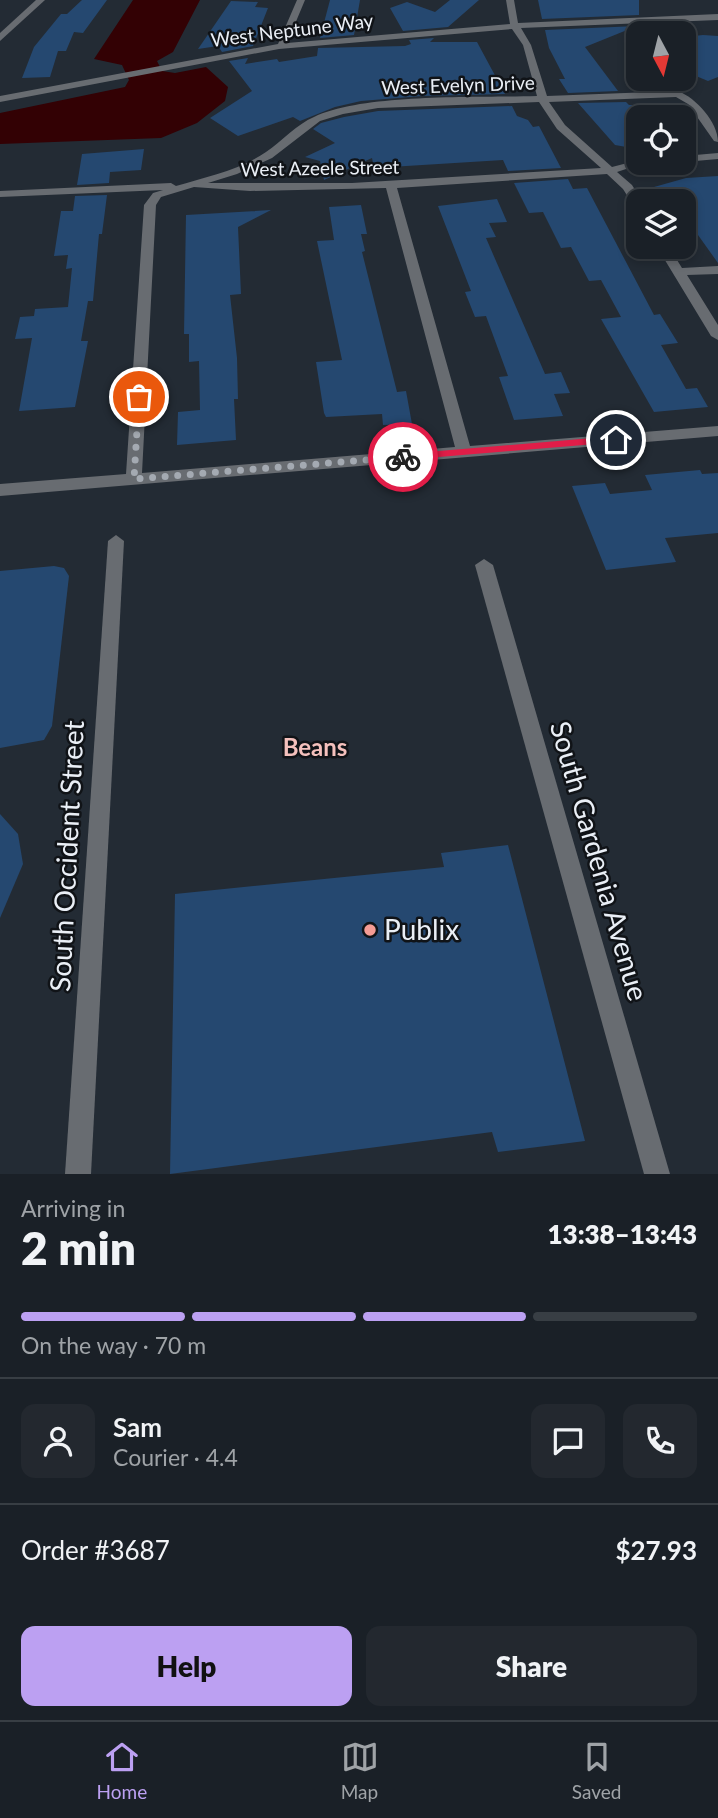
<!DOCTYPE html>
<meta charset="utf-8">
<style>
:root{--surface:#1a2027;--page:#23282f;--text:#f1f3f6;--muted:#9fa3a7;--line:#383e44;--accent:#bca0f2}
body{margin:0;font-family:Lato,sans-serif;background:var(--page);color:var(--text);height:100vh;display:flex;flex-direction:column;font-size:26px;white-space:nowrap}
*{box-sizing:border-box;margin:0}
p{font-size:23px;color:var(--muted)}
.icon{flex:none;width:38px;height:38px;fill:none;stroke:currentColor;stroke-width:2;stroke-linecap:round;stroke-linejoin:round}
.map{position:relative;height:1174px;overflow:hidden}
.side{display:flex;flex-direction:column;background:var(--surface);flex:1}
.side>*{flex:none}
.needle{width:46px;rotate:173deg}
.tools{position:absolute;left:626px;top:21px;display:grid;gap:14px}
.tools a{display:grid;place-items:center;width:70px;height:70px;border-radius:14px;background:var(--surface);box-shadow:0 4px 10px #0003,0 0 0 2px var(--line);font-size:35px}
.pin{position:absolute;display:grid;place-items:center;width:60px;height:60px;color:#fff;margin:-30px;border:4px solid #fff;border-radius:50%;box-shadow:0 2px 7px #0007}
.courier{position:absolute;display:grid;place-items:center;width:70px;height:70px;margin:-35px;border:5px solid #e11d48;border-radius:50%;background:#fff;color:#222;box-shadow:0 2px 9px #0007}
.headline em{font-style:normal;font-weight:800}
.headline div{display:flex;flex-direction:column-reverse}
.headline{display:flex;align-items:center;justify-content:space-between;height:119px;padding:0 21px}
h1{font-size:46px;font-weight:800;line-height:52px}
.bar{display:grid;grid-template-columns:repeat(4,1fr);gap:10px 7px;align-content:center;height:84px;padding:0 21px}
.bar i{height:9px;border-radius:5px;background:var(--line)}
.bar .current{background:var(--accent)}
.bar p{grid-column:span 4}
.line{display:flex;align-items:center;gap:18px;padding:0 21px;border-top:2px solid var(--line)}
.line div{flex:1}
.round{display:grid;place-items:center;flex:none;width:74px;height:74px;border-radius:14px;background:var(--page)}
.primary-button{display:flex;gap:14px;margin-top:auto;padding:14px 21px}
.primary-button a{flex:1;height:80px;border-radius:14px;background:var(--accent);color:#111;font-size:28px;font-weight:800;line-height:80px;text-align:center}
.primary-button a+a{background:var(--page);color:var(--text)}
.tabs{display:flex;justify-content:space-around;align-items:center;height:98px;border-top:2px solid var(--line);background:var(--surface);font-size:19px;color:var(--muted)}
.tabs a{display:grid;justify-items:center;gap:4px}
.tabs .current{color:var(--accent)}
.map>svg:first-child{display:block}
.water{fill:#330104}
.building{fill:#254870}
.lines{fill:none;stroke-linecap:round;stroke-linejoin:round}
.minor{fill:#686c71;fill-rule:evenodd}
.route{fill:#e11d48}
.done{stroke:#a4aab2;stroke-width:7;stroke-dasharray:0 12.6}
.poi-dot{fill:#f59c95;stroke:#101317;stroke-width:2.5}
.labels{text-anchor:middle;stroke-width:5;stroke-linejoin:round;paint-order:stroke}
.far-street-label{font-size:19px;fill:#eaeff6;stroke:#101317}
.neighbourhood-label{font-size:24px;font-weight:bold;fill:#f4c0bc;stroke:#101317}
.near-street-label{font-size:28px;fill:#eaeff6;stroke:#101317}
.near-poi-label{font-size:28px;fill:#eaeff6;stroke:#101317;text-anchor:start}
</style>
<div class="map">
<svg width="718" height="1174" viewBox="0 0 718 1174">
<rect width="100%" height="100%" fill="#232b34"/>
<polygon class="water" points="133,0 200,0 173,52 157,61 162,71 175,73 206,67 228,87 225,101 197,123 161,138 0,144 0,113 125,87 129,80 122,65 94,59"/>
<g class="building">
<polygon points="82,0 107,0 83,33 74,32 66,51 58,51 50,77 22,78 34,47 61,14 67,14"/>
<polygon points="330,0 360,0 354,35 320,38"/>
<polygon points="450,0 479,0 448,27 403,31 390,8 407,2 435,12"/>
<polygon points="538,0 639,0 639,15 542,19"/>
<polygon points="231,1 258,2 255,7 268,8 253,46 222,52 218,46 198,49"/>
<polygon points="637,26 585,47 618,91 568,93 559,79 565,79 549,48 545,30"/>
<polygon points="703,35 718,36 718,77 708,81 684,71 684,37"/>
<polygon points="434,38 430,42 477,42 505,94 422,96 361,101 335,107 300,121 293,117 238,136 210,118 252,91 229,61 248,58 245,64 277,59 279,62 317,56 318,48 405,46 411,44 409,40"/>
<polygon points="626,102 629,105 639,105 639,141 632,148 615,145 578,103"/>
<polygon points="512,106 517,116 528,120 533,127 539,126 561,168 508,171 503,160 374,168 372,158 324,180 320,161 305,157 335,143 313,129 321,123 344,117 378,111"/>
<polygon points="144,149 141,170 110,172 109,183 77,185 82,154"/>
<polygon points="718,176 718,263 698,235 684,236 684,201 674,201 654,187 686,178"/>
<polygon points="568,179 573,189 587,188 654,315 660,314 678,343 661,345 686,389 697,388 708,407 654,412 601,319 621,317 601,280 589,281 571,247 561,248 543,212 529,213 514,183"/>
<polygon points="107,195 102,234 99,234 93,301 88,301 81,341 88,341 75,407 19,411 32,338 15,339 20,317 34,316 35,309 68,307 72,268 66,269 68,255 54,256 61,211 73,211 75,196"/>
<polygon points="497,199 507,222 489,223 496,237 486,238 545,374 561,372 570,393 554,394 563,416 514,420 499,377 508,376 486,316 475,317 465,292 471,291 438,206"/>
<polygon points="361,205 367,234 361,234 365,251 362,252 397,392 406,391 412,424 383,425 382,414 326,417 324,413 316,362 342,360 317,241 334,240 329,207"/>
<polygon points="271,210 238,227 241,294 230,295 237,358 238,399 234,399 236,440 177,445 178,412 200,410 199,361 189,362 189,334 184,334 186,215"/>
<polygon points="700,470 702,474 718,473 718,533 665,538 676,562 606,570 572,486 605,483 610,494 652,490 645,475"/>
<polygon points="54,566 64,568 69,576 52,726 44,740 0,748 0,571"/>
<polygon points="0,814 18,834 23,864 0,918"/>
<polygon points="508,845 585,1141 498,1152 492,1132 170,1174 175,894 444,867 441,853"/>
</g>
<g class="lines">
<g class="minor">
<polygon points="36,0 45,0 0,41 0,33"/>
<path d="M297,0H305L287,43L510,24L506,0H514L518,23L718,14V20L521,28L531,45L547,96L678,91C696,98 718,122 718,142L714,141L688,104L676,97L549,102L565,125L612,167L639,160V163H644L617,172L632,185L642,201H639V209L635,208L623,189L607,174L397,188L470,446L718,426V436L0,496V484L126,474L144,205L153,193L163,190L0,197V191L171,183L176,186C206,177 240,170 266,152C282,141 297,124 314,117C364,93 478,98 537,96L523,45L512,29L279,49L0,102V96L278,44ZM539,102L557,129L601,168L352,183H208L237,174L272,158L320,121L343,114L378,108ZM194,187L250,191L386,188L455,447L142,473L156,205L161,197Z"/>
<polygon points="718,153 718,159 684,162 684,156"/>
<polygon points="657,247 669,247 682,268 718,266 718,274 687,275 718,325 718,340 711,336"/>
<polygon points="116,535 124,541 91,1174 65,1174 108,541"/>
<polygon points="484,559 493,565 670,1174 644,1174 475,565"/>
</g>
</g>
<polygon class="route" points="616,436 620,442 403,460 398,457 403,454"/>
<g class="lines">
<polyline class="done" points="139,397 134,479 403,457"/>
</g>
<circle class="poi-dot" cx="370" cy="930" r="7"/>
<g class="labels">
<g class="far-street-label">
<text transform="translate(292 30) rotate(-7)" y="7">West Neptune Way</text>
<text transform="translate(458 85) rotate(-2)" y="7">West Evelyn Drive</text>
<text transform="translate(320 168) rotate(-1)" y="7">West Azeele Street</text>
</g>
<g class="neighbourhood-label">
<text x="315" y="756">Beans</text>
</g>
<g class="near-street-label">
<text transform="translate(67 856) rotate(-87)" y="10">South Occident Street</text>
<text transform="translate(599 861) rotate(74)" y="10">South Gardenia Avenue</text>
</g>
<g class="near-poi-label">
<text x="384" y="940">Publix</text>
</g>
</g>
</svg>
<div class="tools">
<a><svg class="needle" viewBox="-14 -14 28 28"><path d="M0-13l5 13h-10z" fill="#e53935"/><path d="M0 13l5-13h-10z" fill="#9fa3a7"/></svg></a>
<a><svg class="icon" aria-label="locate" viewBox="0 0 24 24"><circle cx="12" cy="12" r="6"/><path d="M12 2v4M12 18v4M2 12h4M18 12h4"/></svg></a>
<a><svg class="icon" aria-label="layers" viewBox="0 0 24 24"><path d="M12 4l9 5-9 5-9-5zM3 14l9 5 9-5"/></svg></a>
</div>
<div class="pin" style="left:139px;top:397px;background:#ea580c"><svg class="icon" aria-label="bag" viewBox="0 0 24 24"><path d="M5 8h14l-1 12H6zM9 8a3 3 0 0 1 6 0"/></svg></div>
<div class="pin" style="left:616px;top:440px;background:#1f2937"><svg class="icon" aria-label="home" viewBox="0 0 24 24"><path d="M3 11l9-7 9 7M6 9v11h12V9"/></svg></div>
<div class="courier" style="left:403px;top:457px"><svg class="icon" aria-label="bike" viewBox="0 0 24 24"><circle cx="6" cy="16" r="4"/><circle cx="18" cy="16" r="4"/><path d="M6 16l4-8h5l3 8M10 8l3 8H6M13 5h3"/></svg></div>
</div>
<section class="side">
<div class="headline"><div><h1>2 min</h1><p>Arriving in</p></div><em>13:38–13:43</em></div>
<div class="bar"><i class="current"></i><i class="current"></i><i class="current"></i><i></i><p>On the way · 70 m</p></div>
<div class="line" style="height:126px"><a class="round"><svg class="icon" aria-label="person" viewBox="0 0 24 24"><circle cx="12" cy="8" r="4"/><path d="M4 21q1-7 8-7t8 7"/></svg></a><div><b>Sam</b><p>Courier · 4.4</p></div><a class="round"><svg class="icon" aria-label="chat" viewBox="0 0 24 24"><path d="M4 5h16v11H9l-5 4z"/></svg></a><a class="round"><svg class="icon" aria-label="phone" viewBox="0 0 24 24"><path d="M5 4h4l2 5-3 2q2 4 5 5l2-3 5 2v4C11 20 4 13 5 4z"/></svg></a></div>
<div class="line" style="height:91px"><div>Order #3687</div><b>$27.93</b></div>
<div class="primary-button"><a>Help</a><a>Share</a></div>
</section>
<nav class="tabs">
<a class="current"><svg class="icon" aria-label="home" viewBox="0 0 24 24"><path d="M3 11l9-7 9 7M6 9v11h12V9"/></svg>Home</a>
<a><svg class="icon" aria-label="map" viewBox="0 0 24 24"><path d="M3 6l6-2 6 2 6-2v14l-6 2-6-2-6 2zM9 4v14M15 6v14"/></svg>Map</a>
<a><svg class="icon" aria-label="saved" viewBox="0 0 24 24"><path d="M7 4h10v16l-5-4-5 4z"/></svg>Saved</a>
</nav>
